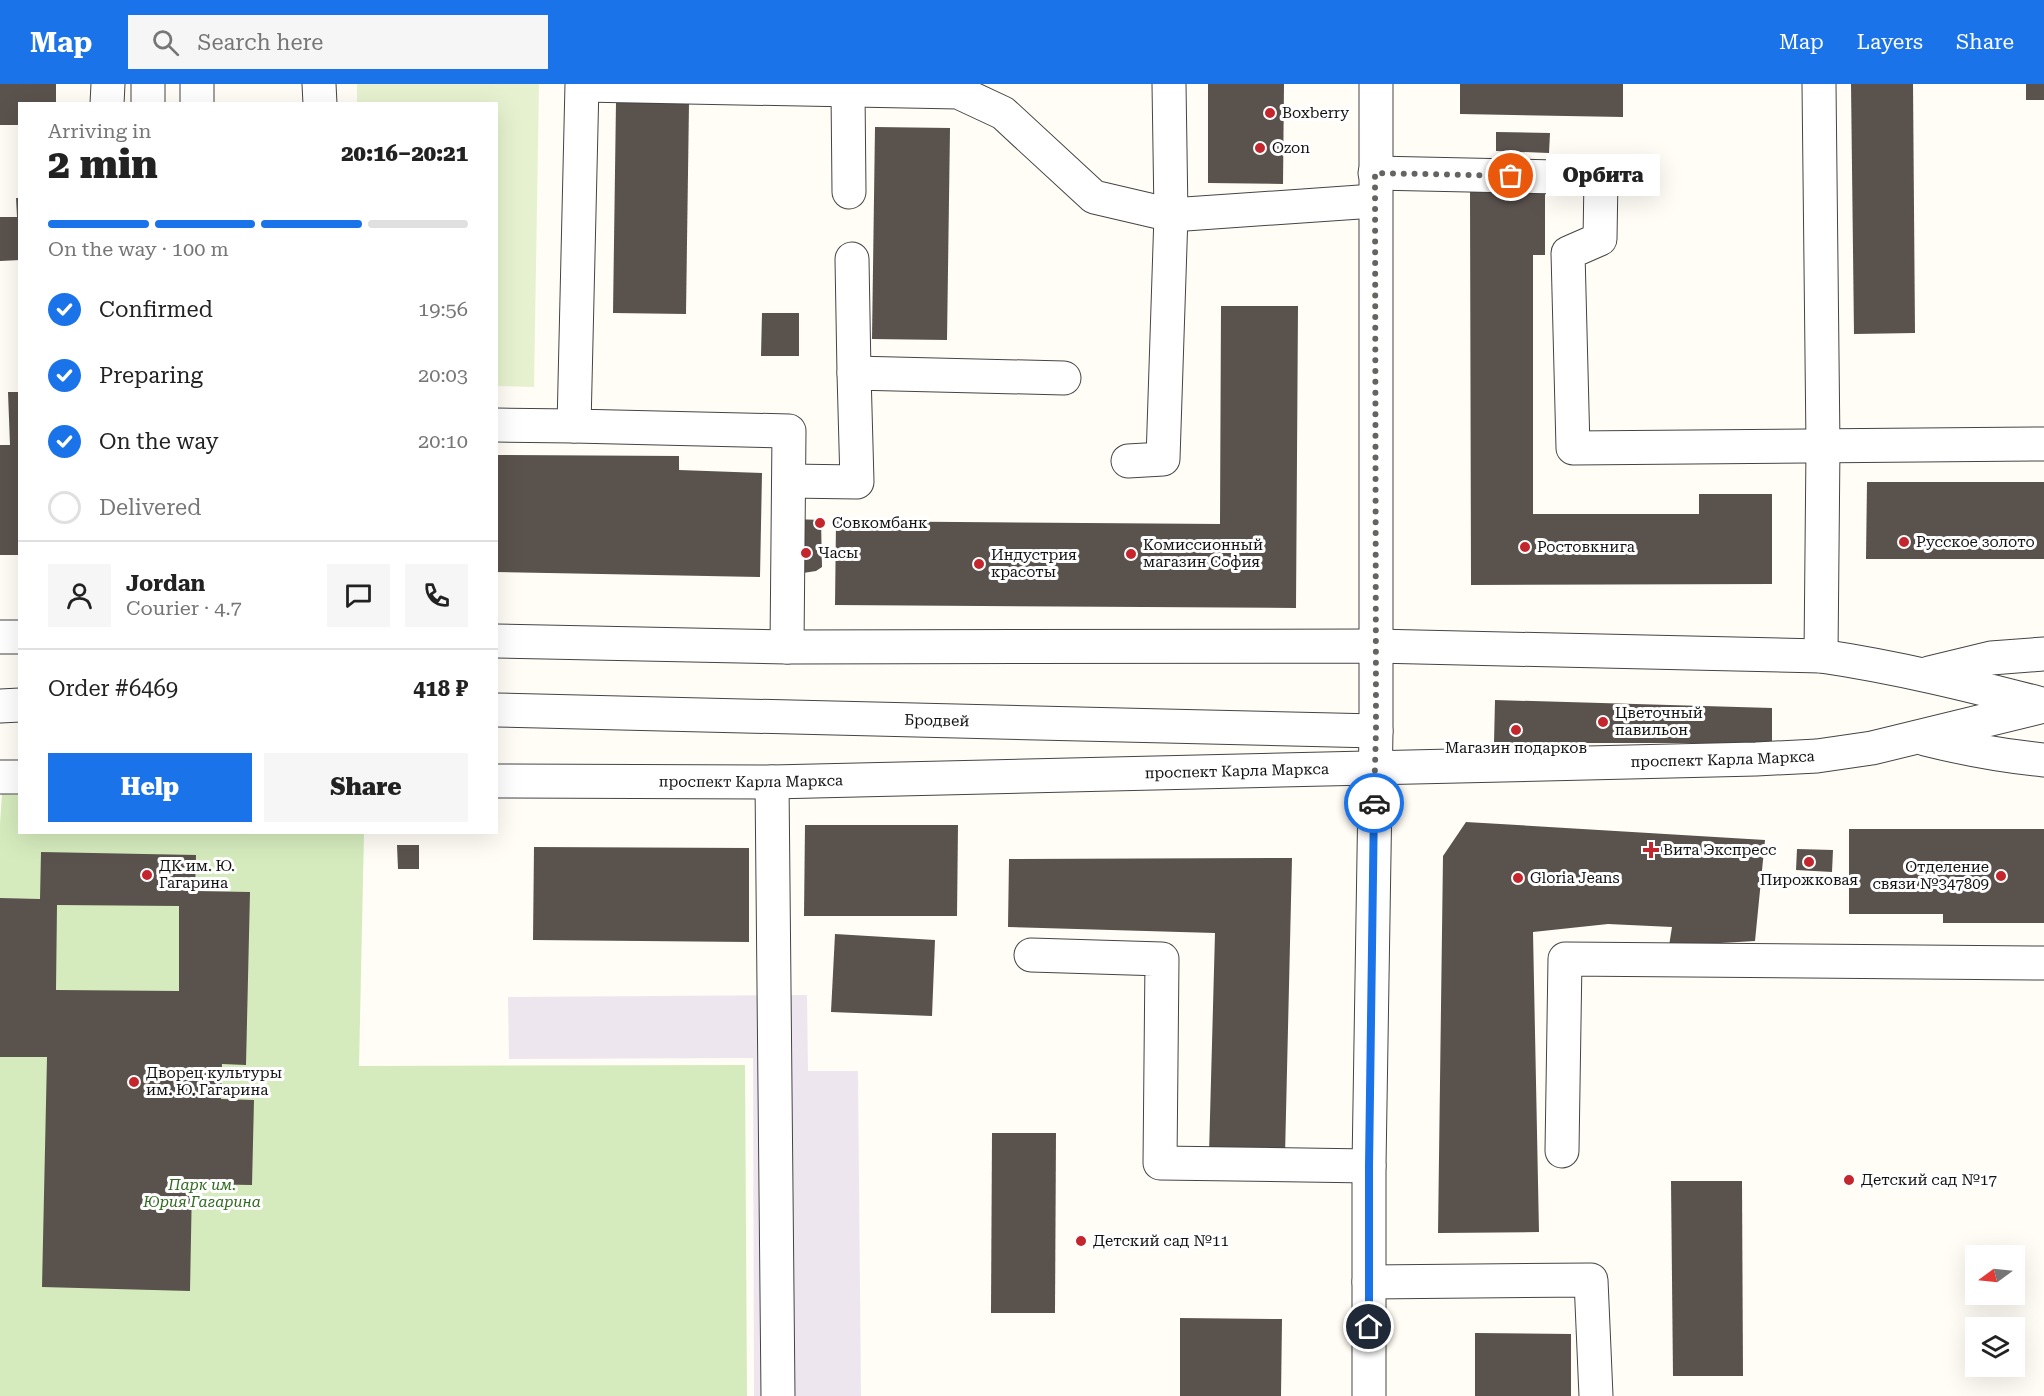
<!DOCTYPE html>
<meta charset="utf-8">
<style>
:root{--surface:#fff;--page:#f6f6f6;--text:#222;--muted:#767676;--line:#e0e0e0;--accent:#1a73e8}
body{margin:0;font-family:"Roboto Serif",serif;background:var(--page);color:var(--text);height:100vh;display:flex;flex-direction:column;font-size:22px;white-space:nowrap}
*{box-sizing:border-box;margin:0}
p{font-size:20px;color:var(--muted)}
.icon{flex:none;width:33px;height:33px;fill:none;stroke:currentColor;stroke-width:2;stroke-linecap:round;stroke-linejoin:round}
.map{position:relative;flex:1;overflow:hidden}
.drawer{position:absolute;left:18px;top:18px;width:480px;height:732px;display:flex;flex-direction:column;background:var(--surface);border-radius:0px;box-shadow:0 6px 24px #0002}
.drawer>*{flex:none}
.needle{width:39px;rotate:255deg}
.tools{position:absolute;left:1965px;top:1161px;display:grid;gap:12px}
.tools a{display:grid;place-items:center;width:60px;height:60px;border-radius:0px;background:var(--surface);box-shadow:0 6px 24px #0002;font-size:30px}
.pin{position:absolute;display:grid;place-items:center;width:51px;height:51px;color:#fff;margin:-26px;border:3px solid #fff;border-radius:50%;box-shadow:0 2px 6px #0007}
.courier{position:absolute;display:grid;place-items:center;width:60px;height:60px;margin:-30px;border:4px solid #1a73e8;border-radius:50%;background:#fff;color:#222;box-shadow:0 2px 8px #0007}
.bubble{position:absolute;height:42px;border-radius:0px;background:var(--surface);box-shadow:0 6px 24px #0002;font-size:20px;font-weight:800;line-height:42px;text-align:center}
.head em{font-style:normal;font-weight:800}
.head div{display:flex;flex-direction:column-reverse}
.head{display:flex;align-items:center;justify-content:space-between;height:102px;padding:0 30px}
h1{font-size:39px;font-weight:800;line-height:45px}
.bar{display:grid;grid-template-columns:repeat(4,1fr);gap:9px 6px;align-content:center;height:72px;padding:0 30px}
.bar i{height:8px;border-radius:4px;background:var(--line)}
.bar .current{background:var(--accent)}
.bar p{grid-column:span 4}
.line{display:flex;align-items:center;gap:15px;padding:0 30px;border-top:2px solid var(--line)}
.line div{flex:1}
.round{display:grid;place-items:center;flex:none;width:63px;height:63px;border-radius:0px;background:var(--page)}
ol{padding:0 30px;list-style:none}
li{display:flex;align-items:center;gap:18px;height:66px}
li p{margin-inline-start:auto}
li .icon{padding:6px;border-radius:50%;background:var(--accent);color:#fff;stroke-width:4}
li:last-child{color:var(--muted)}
li i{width:33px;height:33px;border:3px solid var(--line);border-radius:50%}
.button{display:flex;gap:12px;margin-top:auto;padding:12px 30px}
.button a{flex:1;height:69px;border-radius:0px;background:var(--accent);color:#fff;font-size:24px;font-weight:800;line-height:69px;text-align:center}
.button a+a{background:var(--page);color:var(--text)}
header{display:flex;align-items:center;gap:36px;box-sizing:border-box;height:84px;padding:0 30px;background:var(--accent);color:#fff}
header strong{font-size:28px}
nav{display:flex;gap:33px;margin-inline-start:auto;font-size:21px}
.search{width:420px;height:54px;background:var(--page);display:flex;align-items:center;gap:15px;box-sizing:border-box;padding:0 21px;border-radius:0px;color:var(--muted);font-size:22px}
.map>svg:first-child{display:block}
.industrial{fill:#eee6ef}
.green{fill:#d5ebbd}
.pitch{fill:#e6f2cf}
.building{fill:#5a524d;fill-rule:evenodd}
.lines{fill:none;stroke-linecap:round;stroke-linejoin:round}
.minor-casing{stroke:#444;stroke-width:35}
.minor{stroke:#fff;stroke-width:33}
.done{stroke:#646461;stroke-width:6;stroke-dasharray:0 10.8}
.route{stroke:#1a73e8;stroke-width:8}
.poi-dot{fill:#c4262e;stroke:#fff;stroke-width:2}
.labels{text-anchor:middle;stroke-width:6;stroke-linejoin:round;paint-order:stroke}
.poi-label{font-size:15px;fill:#111;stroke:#fff;text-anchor:start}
.street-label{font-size:15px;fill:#111;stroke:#fff}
.park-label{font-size:15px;font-style:italic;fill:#2f6b1f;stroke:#fff}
</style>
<header>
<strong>Map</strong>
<div class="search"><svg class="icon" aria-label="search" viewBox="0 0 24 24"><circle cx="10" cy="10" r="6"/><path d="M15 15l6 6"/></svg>Search here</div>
<nav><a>Map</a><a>Layers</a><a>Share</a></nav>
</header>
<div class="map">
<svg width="2044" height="1312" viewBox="0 0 2044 1312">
<rect width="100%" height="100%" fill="#fffdf5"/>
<polygon class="industrial" points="807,911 808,987 858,987 861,1312 754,1312 753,974 509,975 508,913"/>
<polygon class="green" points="2,710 19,711 20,748 364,749 359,982 745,981 747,1312 0,1312 0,740"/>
<polygon class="pitch" points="357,0 539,0 534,303 497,302 496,20 357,19"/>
<g class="building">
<polygon points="0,0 56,0 56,20 20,20 20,41 0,41"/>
<polygon points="1208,0 1284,0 1283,100 1208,99"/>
<polygon points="1460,0 1623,0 1623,33 1460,30"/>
<polygon points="1851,0 1913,0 1915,249 1854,250"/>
<rect x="2026" y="0" width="18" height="16"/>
<polygon points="616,18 689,19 686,230 613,229"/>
<polygon points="875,43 950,44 947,256 872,255"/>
<polygon points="1496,48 1550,49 1549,69 1496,67"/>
<polygon points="1470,106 1545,106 1545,171 1533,171 1533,430 1699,430 1699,410 1772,410 1772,500 1471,501"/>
<polygon points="16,114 20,114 20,176 0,177 0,133 17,133"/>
<polygon points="1221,222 1298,222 1296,524 835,521 836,437 1220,440"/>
<polygon points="762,229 799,229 799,272 761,272"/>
<polygon points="8,308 20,308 20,471 0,471 0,361 10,361"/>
<polygon points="496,371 679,372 679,386 762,389 760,493 496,488"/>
<polygon points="1867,398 2044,398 2044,475 1866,475"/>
<polygon points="793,435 821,436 822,483 816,487 803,489"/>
<polygon points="1495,616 1772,624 1772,659 1494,659"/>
<polygon points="1466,738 1765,756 1755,857 1669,862 1672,843 1608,840 1533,848 1539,1148 1438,1149 1443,772"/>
<polygon points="805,741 958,741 957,832 804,832"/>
<polygon points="1849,745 2044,745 2044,839 1943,839 1943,830 1849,830"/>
<polygon points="397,761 419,761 419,785 398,785"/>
<polygon points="534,763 749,764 749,858 533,856"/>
<polygon points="1797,765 1833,766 1832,788 1796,786"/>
<path d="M41,768L196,771L195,807L250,808L246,981L222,980L221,1015L254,1016L252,1101L192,1100L190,1207L42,1203L47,973H0V814L40,815ZM57,821L179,822V907L56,906Z"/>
<polygon points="1292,774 1285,1072 1209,1070 1215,849 1008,843 1009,775"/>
<polygon points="835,850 935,856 932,932 831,928"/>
<polygon points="992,1049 1056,1049 1055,1229 991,1229"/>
<polygon points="1671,1097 1742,1097 1743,1292 1673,1292"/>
<polygon points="1180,1234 1282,1235 1281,1312 1180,1312"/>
<polygon points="1475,1249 1571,1250 1571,1312 1475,1312"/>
</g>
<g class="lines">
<g class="minor-casing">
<g id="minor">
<polyline points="319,0 320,20"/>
<polyline points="582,0 574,342 789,347 787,563"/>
<polyline points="1169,0 1171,131 1374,117"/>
<polyline points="1819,0 1823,362 1821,572"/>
<polyline points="583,1 958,8 1003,29 1094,113 1171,131 1163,375 1128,377"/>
<polyline points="848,7 849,108"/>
<polyline points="107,20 108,0"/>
<polyline points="148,20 148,0"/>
<polyline points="197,20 197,0"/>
<polyline points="1375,89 1601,94 1600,155 1568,169 1573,364 2044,360"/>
<polyline points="852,175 854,289"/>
<polyline points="496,341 574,342"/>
<polyline points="789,397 857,398 854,289 1064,294"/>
<polyline points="0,553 20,553"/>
<path d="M496,557L787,563L1375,562L1821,572C1896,583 1969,601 2042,620"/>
<polyline points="1929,589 1991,574 2044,570"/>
<polyline points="0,622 20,621"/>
<path id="s1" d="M496,626L1376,647"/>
<path d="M1925,655C1965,665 2003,672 2044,676"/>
<polyline points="0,693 20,693"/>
<path id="s2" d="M496,697L772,698L1756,675L1817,672L1872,664L2044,622"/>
<polyline points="772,698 778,1312"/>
<polyline points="1031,871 1162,875 1160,1079 1369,1082"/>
<polyline points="1562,1067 1565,875 2044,879"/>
<polyline points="1369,1198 1591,1196 1596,1312"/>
<polyline points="1369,1312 1369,1082 1376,647 1376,0"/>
</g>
</g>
<use href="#minor" class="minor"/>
</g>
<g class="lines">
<polyline class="done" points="1374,719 1376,646 1375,89 1511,92"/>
<polyline class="route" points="1369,1243 1369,1082 1374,719"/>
</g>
<g class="poi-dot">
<circle cx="1270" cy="29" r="6"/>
<circle cx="1260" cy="64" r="6"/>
<circle cx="820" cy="439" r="6"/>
<circle cx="1904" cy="458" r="6"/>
<circle cx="1525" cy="463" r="6"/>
<circle cx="806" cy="469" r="6"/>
<circle cx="1131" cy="470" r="6"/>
<circle cx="979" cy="480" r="6"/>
<circle cx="1603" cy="638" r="6"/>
<circle cx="1516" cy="646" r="6"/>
<path d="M1648 757h6v6h6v6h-6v6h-6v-6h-6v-6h6z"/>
<circle cx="1809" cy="778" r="6"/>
<circle cx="147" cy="791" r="6"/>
<circle cx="2001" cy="792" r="6"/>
<circle cx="1518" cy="794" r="6"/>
<circle cx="134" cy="998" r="6"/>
<circle cx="1849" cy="1096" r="6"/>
<circle cx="1081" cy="1157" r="6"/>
</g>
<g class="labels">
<g class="poi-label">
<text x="1282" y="34">Boxberry</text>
<text x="1272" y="69">Ozon</text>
<text x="832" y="444">Совкомбанк</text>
<text x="1916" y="463">Русское золото</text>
<text x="1143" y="466">Комиссионный<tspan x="1143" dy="17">магазин София</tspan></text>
<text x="1537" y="468">Ростовкнига</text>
<text x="818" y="474">Часы</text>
<text x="991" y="476">Индустрия<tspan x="991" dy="17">красоты</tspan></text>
<text x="1615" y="634">Цветочный<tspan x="1615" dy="17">павильон</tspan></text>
<text x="1516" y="669" text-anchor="middle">Магазин подарков</text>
<text x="1663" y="771">Вита Экспресс</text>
<text x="159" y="787">ДК им. Ю.<tspan x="159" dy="17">Гагарина</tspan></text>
<text x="1989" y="788" text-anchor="end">Отделение<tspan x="1989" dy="17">связи №347809</tspan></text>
<text x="1530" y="799">Gloria Jeans</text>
<text x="1809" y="801" text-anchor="middle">Пирожковая</text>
<text x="146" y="994">Дворец культуры<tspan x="146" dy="17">им. Ю. Гагарина</tspan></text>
<text x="1861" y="1101">Детский сад №17</text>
<text x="1093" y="1162">Детский сад №11</text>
</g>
<g class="street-label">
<text dy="5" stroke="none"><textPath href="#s1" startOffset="441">Бродвей</textPath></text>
<text dy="5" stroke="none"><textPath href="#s2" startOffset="1227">проспект Карла Маркса</textPath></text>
<text dy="5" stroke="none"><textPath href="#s2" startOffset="741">проспект Карла Маркса</textPath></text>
<text dy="5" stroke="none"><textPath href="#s2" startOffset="255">проспект Карла Маркса</textPath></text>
</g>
<g class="park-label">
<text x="202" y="1106">Парк им.<tspan x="202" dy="17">Юрия Гагарина</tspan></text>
</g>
</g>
</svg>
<div class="tools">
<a><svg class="needle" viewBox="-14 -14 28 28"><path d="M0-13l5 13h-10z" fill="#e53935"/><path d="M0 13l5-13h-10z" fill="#767676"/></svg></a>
<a><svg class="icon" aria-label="layers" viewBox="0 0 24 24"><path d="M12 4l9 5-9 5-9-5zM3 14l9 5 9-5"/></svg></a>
</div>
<div class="pin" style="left:1511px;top:92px;background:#ea580c"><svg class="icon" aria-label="bag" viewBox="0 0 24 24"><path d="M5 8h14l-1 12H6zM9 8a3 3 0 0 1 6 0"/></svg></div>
<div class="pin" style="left:1369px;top:1243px;background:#1f2937"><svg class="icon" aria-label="home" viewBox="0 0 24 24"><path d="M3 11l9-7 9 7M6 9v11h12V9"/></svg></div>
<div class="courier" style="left:1374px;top:719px"><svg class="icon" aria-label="car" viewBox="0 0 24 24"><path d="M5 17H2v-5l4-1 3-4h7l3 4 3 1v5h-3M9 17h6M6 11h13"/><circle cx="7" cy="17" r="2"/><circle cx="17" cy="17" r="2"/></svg></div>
<div class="bubble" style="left:1546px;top:70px;width:114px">Орбита</div>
<section class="drawer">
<div class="head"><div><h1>2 min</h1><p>Arriving in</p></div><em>20:16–20:21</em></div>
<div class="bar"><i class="current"></i><i class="current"></i><i class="current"></i><i></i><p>On the way · 100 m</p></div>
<ol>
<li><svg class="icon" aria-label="check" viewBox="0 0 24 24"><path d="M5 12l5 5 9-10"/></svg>Confirmed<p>19:56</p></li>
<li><svg class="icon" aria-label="check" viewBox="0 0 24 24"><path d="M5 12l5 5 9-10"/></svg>Preparing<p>20:03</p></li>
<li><svg class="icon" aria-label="check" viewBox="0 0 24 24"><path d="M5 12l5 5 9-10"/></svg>On the way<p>20:10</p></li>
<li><i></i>Delivered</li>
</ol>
<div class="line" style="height:108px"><a class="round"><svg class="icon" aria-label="person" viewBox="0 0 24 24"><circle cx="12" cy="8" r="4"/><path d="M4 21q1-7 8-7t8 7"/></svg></a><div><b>Jordan</b><p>Courier · 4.7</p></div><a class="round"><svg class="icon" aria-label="chat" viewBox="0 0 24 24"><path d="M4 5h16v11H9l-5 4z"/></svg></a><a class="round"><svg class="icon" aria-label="phone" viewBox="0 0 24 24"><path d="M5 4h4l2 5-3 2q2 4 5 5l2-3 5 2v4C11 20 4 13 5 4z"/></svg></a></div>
<div class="line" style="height:78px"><div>Order #6469</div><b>418 ₽</b></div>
<div class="button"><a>Help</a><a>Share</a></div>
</section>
</div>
